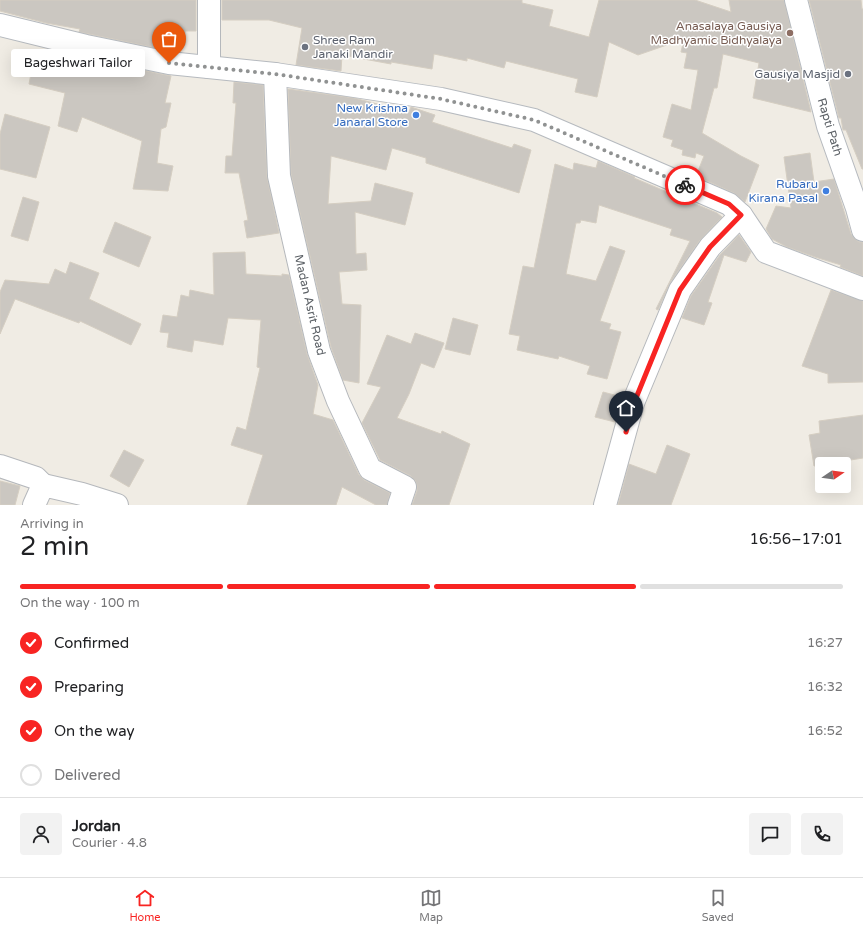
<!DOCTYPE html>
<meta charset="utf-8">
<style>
:root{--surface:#fff;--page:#f2f2f2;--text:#202124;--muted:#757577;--line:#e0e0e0;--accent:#f82422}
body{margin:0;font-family:"Varela Round",sans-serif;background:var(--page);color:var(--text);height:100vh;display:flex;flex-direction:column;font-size:15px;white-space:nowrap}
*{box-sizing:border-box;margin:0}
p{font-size:13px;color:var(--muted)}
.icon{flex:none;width:22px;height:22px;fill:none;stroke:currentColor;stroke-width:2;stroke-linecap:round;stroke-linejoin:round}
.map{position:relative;height:505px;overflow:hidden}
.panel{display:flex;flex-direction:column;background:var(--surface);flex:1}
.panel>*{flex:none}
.needle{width:26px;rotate:77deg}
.controls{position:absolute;left:815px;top:457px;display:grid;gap:8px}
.controls a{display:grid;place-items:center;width:36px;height:36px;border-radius:4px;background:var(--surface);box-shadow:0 4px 16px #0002;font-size:20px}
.pin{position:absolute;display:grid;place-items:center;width:34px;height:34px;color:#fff;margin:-41px -17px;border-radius:50% 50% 50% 0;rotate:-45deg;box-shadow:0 0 4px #0007}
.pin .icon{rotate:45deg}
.courier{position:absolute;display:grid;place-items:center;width:40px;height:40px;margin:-20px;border:3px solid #f82422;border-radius:50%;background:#fff;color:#222;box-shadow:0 1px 5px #0007}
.bubble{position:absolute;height:28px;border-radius:4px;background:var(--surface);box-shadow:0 4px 16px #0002;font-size:13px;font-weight:600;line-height:28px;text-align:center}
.overview em{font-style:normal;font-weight:600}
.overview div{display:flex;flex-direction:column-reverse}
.overview{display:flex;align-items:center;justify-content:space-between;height:68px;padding:0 20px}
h1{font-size:26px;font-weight:600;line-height:30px}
.bar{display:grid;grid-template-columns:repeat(4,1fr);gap:6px 4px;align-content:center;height:48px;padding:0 20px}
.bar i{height:5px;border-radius:3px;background:var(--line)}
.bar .selected{background:var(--accent)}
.bar p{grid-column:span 4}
.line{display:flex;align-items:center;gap:10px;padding:0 20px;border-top:1px solid var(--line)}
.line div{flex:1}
.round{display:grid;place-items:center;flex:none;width:42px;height:42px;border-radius:4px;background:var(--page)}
ol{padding:0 20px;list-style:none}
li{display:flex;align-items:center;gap:12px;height:44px}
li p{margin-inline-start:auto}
li .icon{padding:4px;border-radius:50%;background:var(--accent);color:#fff;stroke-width:4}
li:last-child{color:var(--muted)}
li i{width:22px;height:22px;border:2px solid var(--line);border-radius:50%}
.menu{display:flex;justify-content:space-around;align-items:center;height:56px;border-top:1px solid var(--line);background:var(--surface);font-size:11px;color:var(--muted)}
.menu a{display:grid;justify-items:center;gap:2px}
.menu .selected{color:var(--accent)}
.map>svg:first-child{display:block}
.building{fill:#cbc7c1;stroke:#d5cec2}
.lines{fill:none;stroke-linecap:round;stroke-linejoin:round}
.street-casing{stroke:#b5b8bc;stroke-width:24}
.secondary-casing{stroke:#b6babf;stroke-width:24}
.street{stroke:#fff;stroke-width:22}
.secondary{stroke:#fff;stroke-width:22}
.done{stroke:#909292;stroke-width:4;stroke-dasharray:0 7.2}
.route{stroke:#f82422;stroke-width:5}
.education-dot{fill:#8d6e63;stroke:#fff;stroke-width:1.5}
.worship-dot{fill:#6b7280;stroke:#fff;stroke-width:1.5}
.shop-dot{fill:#3f7fe0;stroke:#fff;stroke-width:1.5}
.labels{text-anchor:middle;stroke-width:3;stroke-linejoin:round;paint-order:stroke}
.education-label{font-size:12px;fill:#785e54;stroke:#fff;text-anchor:end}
.worship-label{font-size:12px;fill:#5b616d;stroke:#fff;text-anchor:start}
.shop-label{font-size:12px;fill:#366cbe;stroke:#fff;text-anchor:end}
.street-label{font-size:12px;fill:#5c6166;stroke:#fff}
</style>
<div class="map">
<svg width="863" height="505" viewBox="0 0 863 505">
<rect width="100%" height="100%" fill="#f0ece4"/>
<g class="building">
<polygon points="0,0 196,0 196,31 185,31 185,45 179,44 177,51 171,51 89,34 79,32 80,29 46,23 0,11"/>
<polygon points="222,0 522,0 522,3 553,10 549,26 589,37 599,0 695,0 731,12 729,0 784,0 811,112 753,98 759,63 723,54 717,88 714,88 702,133 741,156 759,165 745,202 734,193 696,176 704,156 696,153 695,158 682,155 683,150 671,146 673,140 663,137 672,104 691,110 698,70 684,68 687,53 681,52 684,39 638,55 609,42 597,97 575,92 578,79 506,61 504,68 467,58 467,61 434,54 432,69 391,62 391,64 342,55 341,71 296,65 302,28 269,20 222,20"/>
<polygon points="809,0 861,0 862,9 863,9 863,169 862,169 846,130 843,130 841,118 839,118"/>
<polygon points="74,56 171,76 165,103 171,103 166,127 161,129 157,163 173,166 168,191 133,189 142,141 82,117 77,132 58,126 65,93 29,84 34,58 61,65 62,62 72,65"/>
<polygon points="234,82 263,85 267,177 279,233 247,238 244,221 248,220 239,173 225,173 226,156 232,156 236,103 233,103"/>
<polygon points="288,89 354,98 409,112 411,107 435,115 432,122 512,148 514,144 531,150 519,193 426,163 426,158 392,148 386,170 331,156 328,204 371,201 375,183 413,193 405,225 355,212 356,254 366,253 367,270 339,272 342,304 361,305 359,383 343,380 331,347 291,174"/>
<polygon points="5,114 50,127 36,178 0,169 0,134"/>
<polygon points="810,153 814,182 834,179 851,234 855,239 859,242 863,242 863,276 840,267 841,265 815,257 787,247 772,239 766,229 776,206 791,208 784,157"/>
<polygon points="598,161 635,177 634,178 717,213 722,217 700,240 670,283 658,310 656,309 690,241 670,235 672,229 599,205 596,223 581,220 580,223 576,223 566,274 596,281 610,246 625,251 600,321 611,324 609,329 621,332 607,379 587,374 590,366 559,356 558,359 517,350 520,336 509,334 523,266 534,268 555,164 573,170 574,163 596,168"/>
<polygon points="23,197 39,202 28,241 11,236"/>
<polygon points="115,222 151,237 139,267 103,252"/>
<polygon points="739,235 751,252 746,262 724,255 708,302 712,303 704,325 682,318 691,296 720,255"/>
<polygon points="245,252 246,274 282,276 282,274 289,275 307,354 318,385 313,414 333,420 359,475 364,480 390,493 387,505 376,505 342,487 336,505 247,505 263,455 231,445 237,427 246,430 260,368 257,367 261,320 228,318 223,345 194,340 192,352 167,347 169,333 160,332 163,315 177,317 181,295 189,297 190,290 214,295 213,253"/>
<polygon points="70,262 99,273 89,299 141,324 131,345 80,321 79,323 15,299 0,334 0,292 5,280 49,284 55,269 66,274"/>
<polygon points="831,290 863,301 863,382 828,383 828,374 802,366"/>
<polygon points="453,318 478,325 470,355 445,349"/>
<polygon points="415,333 444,343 434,368 421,363 409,394 397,418 441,434 442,431 470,444 449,505 412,505 417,491 417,485 415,480 411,476 380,460 362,423 381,387 367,384 387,335 411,344"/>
<polygon points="603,392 622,397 615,422 595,417"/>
<polygon points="863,415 863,458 814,466 809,435 820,433 819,421"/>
<polygon points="667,445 690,454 671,505 618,505 629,464 656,474"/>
<polygon points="124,450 144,460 129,487 110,476"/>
<polygon points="0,481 20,486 15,505 0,505"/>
</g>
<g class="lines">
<g class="street-casing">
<g id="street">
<polyline points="209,67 209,0"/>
<polyline points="275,74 279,176 319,351 338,401 370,469 405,487 399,505"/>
<polyline points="0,466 36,478 43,485"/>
<polyline points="34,505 43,485 82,494 117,505"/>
<polyline points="605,505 633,403 680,290 710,247 741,215"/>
</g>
</g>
<g class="secondary-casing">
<g id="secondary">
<polyline points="796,0 828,126 857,208 863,230"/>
<polyline points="0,25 86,46 169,63 275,74 441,99 534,120 729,204 741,215 766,252 863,289"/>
</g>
</g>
<use href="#street" class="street"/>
<use href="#secondary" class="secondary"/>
</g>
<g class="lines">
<polyline class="done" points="169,63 275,74 441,99 534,120 685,185"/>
<polyline class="route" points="626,432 634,403 680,290 710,247 741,215 729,204 685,185"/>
</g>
<circle class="education-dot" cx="790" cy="33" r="4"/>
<g class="worship-dot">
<circle cx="305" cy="47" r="4"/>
<circle cx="848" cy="74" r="4"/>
</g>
<g class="shop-dot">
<circle cx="416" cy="115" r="4"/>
<circle cx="826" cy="191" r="4"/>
</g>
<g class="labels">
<g class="education-label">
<text x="782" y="30">Anasalaya Gausiya<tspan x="782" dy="14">Madhyamic Bidhyalaya</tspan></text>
</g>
<g class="worship-label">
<text x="313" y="44">Shree Ram<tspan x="313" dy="14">Janaki Mandir</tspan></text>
<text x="840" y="78" text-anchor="end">Gausiya Masjid</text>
</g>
<g class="shop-label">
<text x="408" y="112">New Krishna<tspan x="408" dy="14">Janaral Store</tspan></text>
<text x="818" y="188">Rubaru<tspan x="818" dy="14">Kirana Pasal</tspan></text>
</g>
<g class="street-label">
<text transform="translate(830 127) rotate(73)" y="4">Rapti Path</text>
<text transform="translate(310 305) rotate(77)" y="4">Madan Asrit Road</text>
</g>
</g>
</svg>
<div class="controls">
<a><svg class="needle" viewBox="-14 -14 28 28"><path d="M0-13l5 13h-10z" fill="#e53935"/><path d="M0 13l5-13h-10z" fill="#757577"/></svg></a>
</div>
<div class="pin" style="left:169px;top:63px;background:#ea580c"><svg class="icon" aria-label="bag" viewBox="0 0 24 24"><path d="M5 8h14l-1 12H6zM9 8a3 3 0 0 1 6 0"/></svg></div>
<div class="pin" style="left:626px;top:432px;background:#1f2937"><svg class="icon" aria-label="home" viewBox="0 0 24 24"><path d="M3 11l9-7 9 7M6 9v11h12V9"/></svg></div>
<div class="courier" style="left:685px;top:185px"><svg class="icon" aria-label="bike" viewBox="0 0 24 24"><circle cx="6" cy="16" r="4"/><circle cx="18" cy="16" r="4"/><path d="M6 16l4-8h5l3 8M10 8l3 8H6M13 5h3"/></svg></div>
<div class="bubble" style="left:11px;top:49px;width:134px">Bageshwari Tailor</div>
</div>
<section class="panel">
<div class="overview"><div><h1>2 min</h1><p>Arriving in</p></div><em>16:56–17:01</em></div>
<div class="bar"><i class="selected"></i><i class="selected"></i><i class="selected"></i><i></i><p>On the way · 100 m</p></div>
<ol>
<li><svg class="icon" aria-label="check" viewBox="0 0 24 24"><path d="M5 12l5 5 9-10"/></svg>Confirmed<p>16:27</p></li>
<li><svg class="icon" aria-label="check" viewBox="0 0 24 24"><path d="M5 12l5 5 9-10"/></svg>Preparing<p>16:32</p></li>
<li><svg class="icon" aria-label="check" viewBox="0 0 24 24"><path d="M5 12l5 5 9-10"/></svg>On the way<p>16:52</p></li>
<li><i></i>Delivered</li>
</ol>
<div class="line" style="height:72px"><a class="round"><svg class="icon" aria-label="person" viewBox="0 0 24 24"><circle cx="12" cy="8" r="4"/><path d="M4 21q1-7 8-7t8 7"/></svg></a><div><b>Jordan</b><p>Courier · 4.8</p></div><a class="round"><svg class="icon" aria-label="chat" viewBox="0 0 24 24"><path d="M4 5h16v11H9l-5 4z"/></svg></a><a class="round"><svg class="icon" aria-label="phone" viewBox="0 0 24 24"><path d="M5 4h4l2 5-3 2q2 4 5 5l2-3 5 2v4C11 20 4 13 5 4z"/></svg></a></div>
</section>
<nav class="menu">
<a class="selected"><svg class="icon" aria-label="home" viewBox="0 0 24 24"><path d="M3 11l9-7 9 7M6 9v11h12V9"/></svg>Home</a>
<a><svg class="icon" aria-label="map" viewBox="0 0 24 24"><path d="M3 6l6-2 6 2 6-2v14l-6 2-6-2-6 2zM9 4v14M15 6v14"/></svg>Map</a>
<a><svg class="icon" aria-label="saved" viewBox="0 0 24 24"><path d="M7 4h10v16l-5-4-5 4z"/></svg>Saved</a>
</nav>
